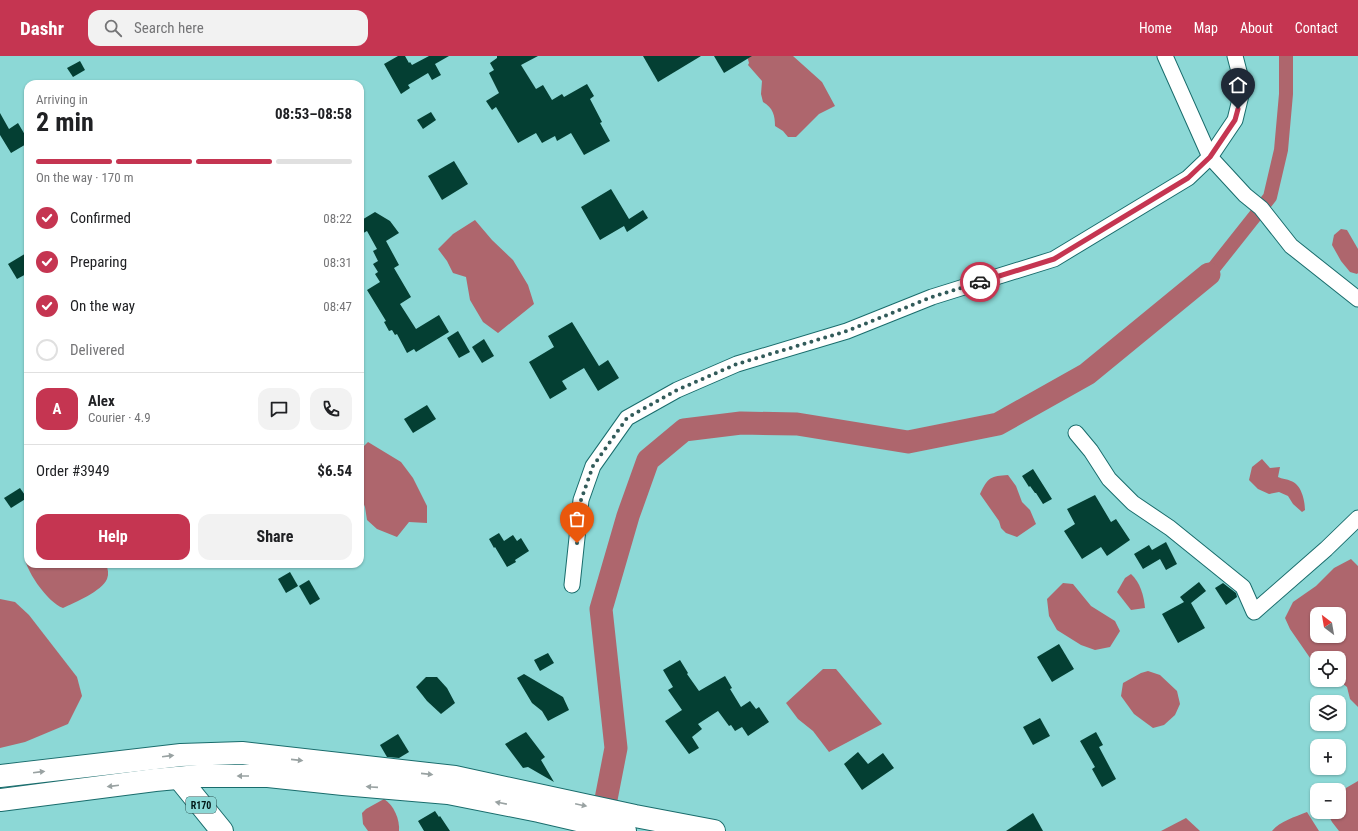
<!DOCTYPE html>
<meta charset="utf-8">
<style>
:root{--surface:#fff;--page:#f2f2f2;--text:#202124;--muted:#757577;--line:#e0e0e0;--accent:#c53551}
body{margin:0;font-family:"Roboto Condensed",sans-serif;background:var(--page);color:var(--text);height:100vh;display:flex;flex-direction:column;font-size:15px;white-space:nowrap}
*{box-sizing:border-box;margin:0}
p{font-size:13px;color:var(--muted)}
.icon{flex:none;width:22px;height:22px;fill:none;stroke:currentColor;stroke-width:2;stroke-linecap:round;stroke-linejoin:round}
.map{position:relative;flex:1;overflow:hidden}
.panel{position:absolute;left:24px;top:24px;width:340px;height:488px;display:flex;flex-direction:column;background:var(--surface);border-radius:12px;box-shadow:0 1px 3px #0004}
.panel>*{flex:none}
.needle{width:26px;rotate:329deg}
.tools{position:absolute;left:1310px;top:551px;display:grid;gap:8px}
.tools a{display:grid;place-items:center;width:36px;height:36px;border-radius:8px;background:var(--surface);box-shadow:0 1px 3px #0004;font-size:20px}
.pin{position:absolute;display:grid;place-items:center;width:34px;height:34px;color:#fff;margin:-41px -17px;border-radius:50% 50% 50% 0;rotate:-45deg;box-shadow:0 0 4px #0007}
.pin .icon{rotate:45deg}
.courier{position:absolute;display:grid;place-items:center;width:40px;height:40px;margin:-20px;border:3px solid #c53551;border-radius:50%;background:#fff;color:#222;box-shadow:0 1px 5px #0007}
.headline em{font-style:normal;font-weight:700}
.headline div{display:flex;flex-direction:column-reverse}
.headline{display:flex;align-items:center;justify-content:space-between;height:68px;padding:0 12px}
h1{font-size:26px;font-weight:700;line-height:30px}
.bar{display:grid;grid-template-columns:repeat(4,1fr);gap:6px 4px;align-content:center;height:48px;padding:0 12px}
.bar i{height:5px;border-radius:3px;background:var(--line)}
.bar .active{background:var(--accent)}
.bar p{grid-column:span 4}
.line{display:flex;align-items:center;gap:10px;padding:0 12px;border-top:1px solid var(--line)}
.line div{flex:1}
.round{display:grid;place-items:center;flex:none;width:42px;height:42px;border-radius:12px;background:var(--page)}
ol{padding:0 12px;list-style:none}
li{display:flex;align-items:center;gap:12px;height:44px}
li p{margin-inline-start:auto}
li .icon{padding:4px;border-radius:50%;background:var(--accent);color:#fff;stroke-width:4}
li:last-child{color:var(--muted)}
li i{width:22px;height:22px;border:2px solid var(--line);border-radius:50%}
.action{display:flex;gap:8px;margin-top:auto;padding:8px 12px}
.action a{flex:1;height:46px;border-radius:12px;background:var(--accent);color:#fff;font-size:16px;font-weight:700;line-height:46px;text-align:center}
.action a+a{background:var(--page);color:var(--text)}
header{display:flex;align-items:center;gap:24px;box-sizing:border-box;height:56px;padding:0 20px;background:var(--accent);color:#fff}
header strong{font-size:19px}
nav{display:flex;gap:22px;margin-inline-start:auto;font-size:14px}
.search{width:280px;height:36px;background:var(--page);display:flex;align-items:center;gap:10px;box-sizing:border-box;padding:0 14px;border-radius:12px;color:var(--muted);font-size:15px}
.map>svg:first-child{display:block}
.water{fill:#ae666d;fill-rule:evenodd}
.lines{fill:none;stroke-linecap:round;stroke-linejoin:round}
.canal{stroke:#ae666d;stroke-width:14}
.river{stroke:#ae666d;stroke-width:23}
.building{fill:#043f33}
.minor-casing{stroke:#196c6c;stroke-width:17}
.primary-casing{stroke:#196c6c;stroke-width:24}
.minor{stroke:#fff;stroke-width:15}
.primary{stroke:#fff;stroke-width:22}
.oneway{fill:#99a2a2}
.done{stroke:#325b5a;stroke-width:4;stroke-dasharray:0 7.2}
.route{stroke:#c53551;stroke-width:5}
.labels{text-anchor:middle;stroke-width:4;stroke-linejoin:round;paint-order:stroke}
.shield{fill:#8cd8d6;stroke:#2b5150;stroke-width:1}
.shield-label{font-size:10px;font-weight:bold;fill:#011717}
</style>
<header>
<strong>Dashr</strong>
<div class="search"><svg class="icon" aria-label="search" viewBox="0 0 24 24"><circle cx="10" cy="10" r="6"/><path d="M15 15l6 6"/></svg>Search here</div>
<nav><a>Home</a><a>Map</a><a>About</a><a>Contact</a></nav>
</header>
<div class="map">
<svg width="1358" height="775" viewBox="0 0 1358 775">
<rect width="100%" height="100%" fill="#8cd8d6"/>
<g class="water">
<path d="M747,0H793L822,26L835,50L819,58L796,81H788L783,75L775,70C775,59 773,52 763,46L761,38L762,25L748,9L749,7Z"/>
<polygon points="475,164 492,184 513,204 528,229 534,248 498,277 483,266 470,244 466,221 453,217 447,205 438,193 453,178"/>
<polygon points="1341,173 1347,174 1358,193 1358,217 1357,218 1350,216 1341,205 1332,189 1334,179"/>
<polygon points="368,386 401,406 413,422 427,450 427,467 409,466 397,481 377,473 367,464 365,451 360,439 360,394"/>
<path d="M1262,403L1270,412L1280,411L1278,421C1282,423 1287,423 1291,425C1301,428 1305,444 1305,454L1302,456L1293,448L1288,440L1279,436L1269,438L1258,433L1249,424L1252,411Z"/>
<path d="M1008,419L1016,430L1022,446L1030,454L1036,468L1017,481L1006,477L1001,472L999,465L980,438C988,421 991,420 1008,419Z"/>
<path d="M28,477V508H106C108,513 109,518 107,523C102,535 74,547 63,552C48,547 23,512 24,496C24,490 26,483 28,477Z"/>
<path d="M1351,503L1358,510V651L1350,643L1347,631L1338,624L1339,602H1317V612L1290,573L1285,562L1293,546L1316,530L1334,512ZM1317,558H1339V580H1317Z"/>
<path d="M1131,518C1140,526 1144,540 1145,552L1131,554L1117,536L1125,522Z"/>
<polygon points="1063,527 1073,528 1091,550 1115,565 1120,575 1110,591 1095,594 1081,589 1057,574 1049,560 1047,543"/>
<polygon points="0,543 15,546 29,559 77,621 82,640 68,668 25,686 0,692"/>
<polygon points="823,613 836,613 882,668 829,696 813,675 798,663 786,647"/>
<polygon points="1148,615 1160,619 1177,635 1180,648 1175,659 1164,669 1153,672 1134,658 1121,640 1123,627 1141,617"/>
<polygon points="1358,725 1358,775 1339,775 1332,766 1327,756 1339,756 1339,736"/>
<path d="M384,743C394,749 400,764 399,775H368L363,768L362,757L366,753Z"/>
<path d="M1307,756L1319,775H1272C1280,765 1295,761 1307,756Z"/>
<polygon points="1186,762 1200,775 1161,775"/>
</g>
<g class="lines">
<polyline class="canal" points="1209,218 1270,141 1281,94 1286,38 1286,0"/>
<polyline class="river" points="600,774 616,692 601,553 628,460 648,404 684,374 741,367 797,368 908,386 998,368 1087,318 1209,218"/>
</g>
<g class="building">
<polygon points="398,0 405,0 409,7 410,6 412,9 429,0 449,0 435,8 441,19 432,24 428,17 408,29 410,32 401,38 384,8"/>
<polygon points="497,0 538,0 521,9 536,33 543,29 552,44 562,38 564,41 587,28 594,40 590,43 602,66 600,67 610,85 584,99 571,77 557,85 555,80 542,87 536,77 518,87 496,51 492,54 486,45 499,37 489,17 494,14 490,7 497,2"/>
<polygon points="643,0 701,0 658,26"/>
<polygon points="714,0 752,0 724,17"/>
<polygon points="80,5 85,14 73,21 67,12"/>
<polygon points="431,56 436,64 423,73 417,64"/>
<polygon points="0,57 9,73 18,67 28,84 28,87 11,97 0,79"/>
<polygon points="454,105 468,128 442,144 428,120"/>
<polygon points="611,133 629,163 643,154 648,162 627,176 624,170 600,184 581,151"/>
<polygon points="375,156 390,165 399,177 386,185 399,209 394,212 411,241 400,248 416,273 439,259 449,276 416,296 414,293 407,297 397,278 395,279 392,274 389,275 384,266 386,265 367,234 380,226 375,218 378,216 373,208 378,205 373,195 377,193 367,175 360,179 360,165"/>
<polygon points="28,196 28,217 17,223 8,208"/>
<polygon points="572,266 599,310 608,304 619,322 598,335 584,312 562,325 567,333 550,343 529,306 554,291 548,280"/>
<polygon points="458,275 470,296 459,302 447,282"/>
<polygon points="484,283 494,300 482,307 472,291"/>
<polygon points="427,349 436,363 413,377 404,363"/>
<polygon points="1033,413 1052,443 1043,448 1036,437 1035,437 1030,430 1029,431 1022,420"/>
<polygon points="20,432 27,442 11,452 4,442"/>
<polygon points="1095,439 1111,466 1116,463 1130,484 1107,500 1101,491 1082,503 1064,475 1075,468 1067,453"/>
<polygon points="499,477 504,485 513,479 517,485 521,482 529,495 515,504 516,506 507,511 495,491 494,492 489,483"/>
<polygon points="1166,486 1177,508 1166,514 1160,503 1143,513 1134,498 1149,489 1152,494"/>
<polygon points="290,516 298,530 286,537 278,523"/>
<polygon points="309,524 320,543 310,549 299,530"/>
<polygon points="1199,526 1206,535 1191,547 1205,572 1178,587 1162,558 1184,546 1180,541"/>
<polygon points="1223,527 1236,537 1237,541 1226,549 1215,532"/>
<polygon points="1059,588 1074,613 1052,626 1037,601"/>
<polygon points="548,597 554,607 540,615 534,604"/>
<polygon points="680,604 688,617 687,618 699,635 725,620 732,632 730,633 741,651 750,645 756,653 759,651 769,666 748,680 742,671 735,675 731,669 729,670 718,655 698,668 702,673 692,681 699,692 689,698 665,665 682,654 668,634 673,631 663,614"/>
<polygon points="524,618 563,641 569,654 548,665 542,655 532,647 517,622"/>
<polygon points="426,621 437,621 447,632 455,647 441,658 427,645 416,631"/>
<polygon points="1040,662 1050,680 1033,689 1023,671"/>
<polygon points="526,676 545,701 541,704 554,726 528,711 523,712 505,688"/>
<polygon points="1096,676 1103,689 1099,691 1116,723 1102,731 1092,713 1095,711 1080,685"/>
<polygon points="398,678 409,696 399,702 387,701 380,689"/>
<polygon points="858,696 868,708 883,697 894,712 862,734 844,708"/>
<polygon points="435,755 439,761 440,760 450,775 424,775 418,765"/>
<polygon points="1033,757 1043,775 1006,775"/>
</g>
<g class="lines">
<g class="minor-casing">
<g id="minor">
<polyline points="1165,0 1210,101 1245,139 1261,152 1291,190 1358,243"/>
<polyline points="1076,377 1091,395 1109,423 1133,447 1170,472 1243,531 1254,556 1326,493 1358,462"/>
<polyline points="572,529 581,444 593,410 627,362 677,334 737,308 847,275 932,241 1054,203 1188,122 1210,101 1235,64 1243,31 1235,0"/>
</g>
</g>
<g class="primary-casing">
<g id="primary">
<polyline points="0,720 181,699 242,697 455,721 635,760 714,775"/>
<polyline points="179,722 222,775"/>
<polyline points="0,744 155,724 198,720 268,720 343,728 448,737 539,755 625,775"/>
</g>
</g>
<use href="#minor" class="minor"/>
<use href="#primary" class="primary"/>
</g>
<defs><path id="oneway-solid" d="M-6-.8H1V-3.2L6.5 0L1 3.2V.8H-6Z"/></defs>
<g class="oneway">
<use href="#oneway-solid" transform="translate(168 700) rotate(-7)"/>
<use href="#oneway-solid" transform="translate(297 704) rotate(6)"/>
<use href="#oneway-solid" transform="translate(39 716) rotate(-7)"/>
<use href="#oneway-solid" transform="translate(427 718) rotate(6)"/>
<use href="#oneway-solid" transform="translate(243 720) rotate(180)"/>
<use href="#oneway-solid" transform="translate(113 730) rotate(173)"/>
<use href="#oneway-solid" transform="translate(372 731) rotate(-176)"/>
<use href="#oneway-solid" transform="translate(501 747) rotate(-169)"/>
<use href="#oneway-solid" transform="translate(581 749) rotate(12)"/>
</g>
<g class="lines">
<polyline class="done" points="577,487 581,444 593,410 627,362 677,334 737,308 847,275 932,241 980,226"/>
<polyline class="route" points="980,226 1054,203 1188,122 1210,101 1235,64 1238,53"/>
</g>
<g class="labels">
<rect class="shield" x="186" y="741" width="30" height="16" rx="3"/>
<g class="shield-label">
<text x="201" y="753">R170</text>
</g>
</g>
</svg>
<div class="tools">
<a><svg class="needle" viewBox="-14 -14 28 28"><path d="M0-13l5 13h-10z" fill="#e53935"/><path d="M0 13l5-13h-10z" fill="#757577"/></svg></a>
<a><svg class="icon" aria-label="locate" viewBox="0 0 24 24"><circle cx="12" cy="12" r="6"/><path d="M12 2v4M12 18v4M2 12h4M18 12h4"/></svg></a>
<a><svg class="icon" aria-label="layers" viewBox="0 0 24 24"><path d="M12 4l9 5-9 5-9-5zM3 14l9 5 9-5"/></svg></a>
<a>+</a>
<a>−</a>
</div>
<div class="pin" style="left:577px;top:487px;background:#ea580c"><svg class="icon" aria-label="bag" viewBox="0 0 24 24"><path d="M5 8h14l-1 12H6zM9 8a3 3 0 0 1 6 0"/></svg></div>
<div class="pin" style="left:1238px;top:53px;background:#1f2937"><svg class="icon" aria-label="home" viewBox="0 0 24 24"><path d="M3 11l9-7 9 7M6 9v11h12V9"/></svg></div>
<div class="courier" style="left:980px;top:226px"><svg class="icon" aria-label="car" viewBox="0 0 24 24"><path d="M5 17H2v-5l4-1 3-4h7l3 4 3 1v5h-3M9 17h6M6 11h13"/><circle cx="7" cy="17" r="2"/><circle cx="17" cy="17" r="2"/></svg></div>
<section class="panel">
<div class="headline"><div><h1>2 min</h1><p>Arriving in</p></div><em>08:53–08:58</em></div>
<div class="bar"><i class="active"></i><i class="active"></i><i class="active"></i><i></i><p>On the way · 170 m</p></div>
<ol>
<li><svg class="icon" aria-label="check" viewBox="0 0 24 24"><path d="M5 12l5 5 9-10"/></svg>Confirmed<p>08:22</p></li>
<li><svg class="icon" aria-label="check" viewBox="0 0 24 24"><path d="M5 12l5 5 9-10"/></svg>Preparing<p>08:31</p></li>
<li><svg class="icon" aria-label="check" viewBox="0 0 24 24"><path d="M5 12l5 5 9-10"/></svg>On the way<p>08:47</p></li>
<li><i></i>Delivered</li>
</ol>
<div class="line" style="height:72px"><b class="round" style="background:var(--accent);color:#fff">A</b><div><b>Alex</b><p>Courier · 4.9</p></div><a class="round"><svg class="icon" aria-label="chat" viewBox="0 0 24 24"><path d="M4 5h16v11H9l-5 4z"/></svg></a><a class="round"><svg class="icon" aria-label="phone" viewBox="0 0 24 24"><path d="M5 4h4l2 5-3 2q2 4 5 5l2-3 5 2v4C11 20 4 13 5 4z"/></svg></a></div>
<div class="line" style="height:52px"><div>Order #3949</div><b>$6.54</b></div>
<div class="action"><a>Help</a><a>Share</a></div>
</section>
</div>
